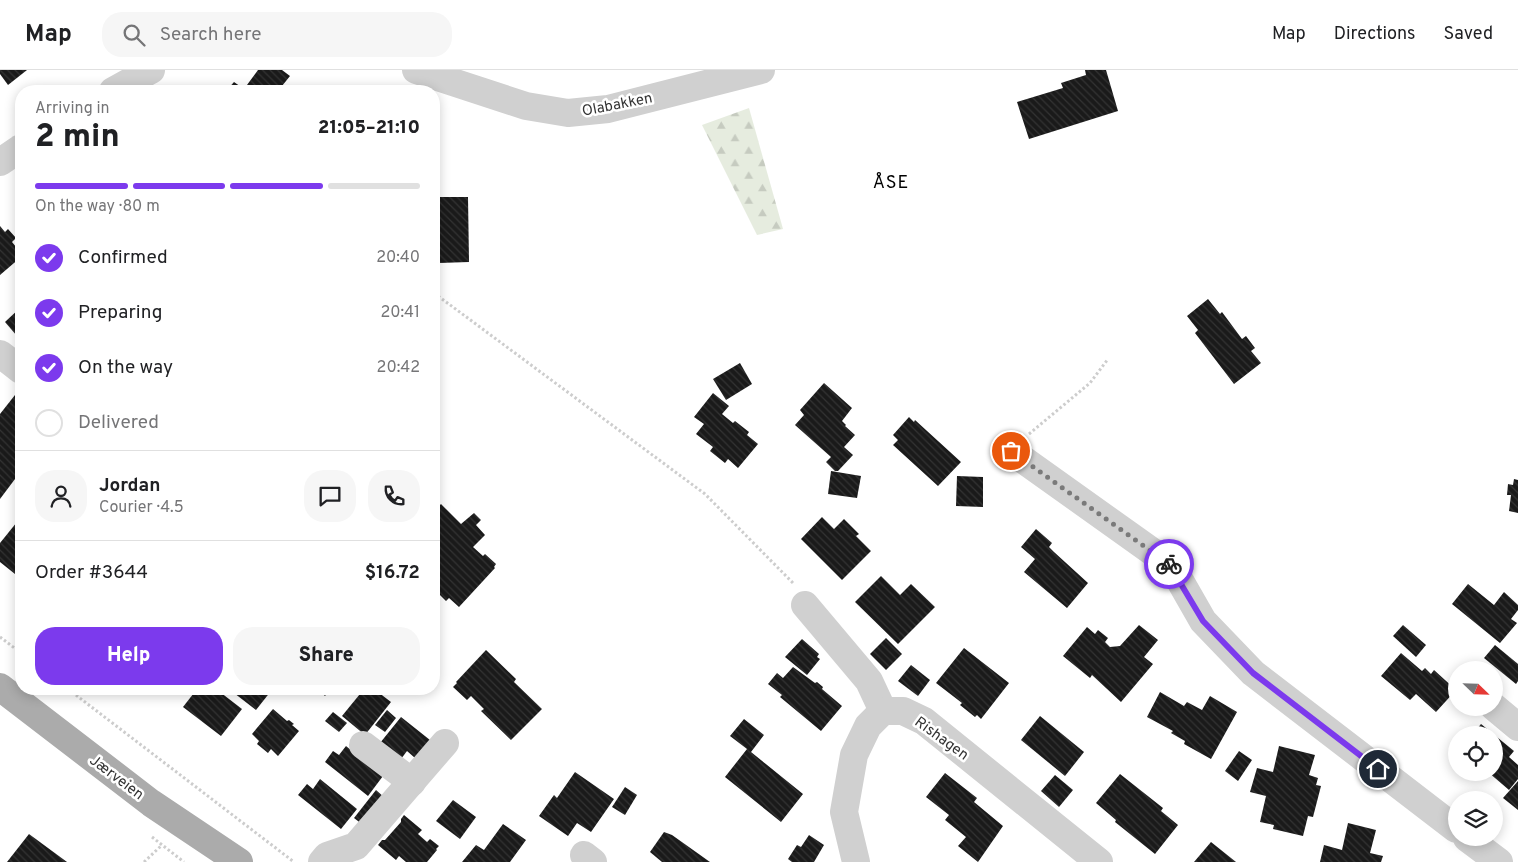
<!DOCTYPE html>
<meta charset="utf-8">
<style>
:root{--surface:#fff;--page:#f6f6f6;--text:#202124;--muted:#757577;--line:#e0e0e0;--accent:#7c3aed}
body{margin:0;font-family:Overpass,sans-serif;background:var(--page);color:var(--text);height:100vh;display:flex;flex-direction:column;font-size:19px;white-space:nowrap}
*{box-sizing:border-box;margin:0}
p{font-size:16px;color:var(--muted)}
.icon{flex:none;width:28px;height:28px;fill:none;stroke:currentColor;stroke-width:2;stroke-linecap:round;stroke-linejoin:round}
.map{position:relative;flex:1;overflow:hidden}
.side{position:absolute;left:15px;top:15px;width:425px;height:610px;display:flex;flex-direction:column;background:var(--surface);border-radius:20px;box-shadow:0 2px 12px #0003}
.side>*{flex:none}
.needle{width:32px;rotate:113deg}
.tools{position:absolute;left:1448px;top:591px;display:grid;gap:10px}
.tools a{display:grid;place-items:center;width:55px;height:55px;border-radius:50%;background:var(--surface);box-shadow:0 2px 12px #0003;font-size:25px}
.pin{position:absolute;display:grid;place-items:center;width:42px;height:42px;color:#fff;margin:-21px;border:2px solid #fff;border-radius:50%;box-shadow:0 1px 5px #0007}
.courier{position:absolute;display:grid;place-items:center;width:50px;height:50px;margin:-25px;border:4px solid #7c3aed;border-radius:50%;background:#fff;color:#222;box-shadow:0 1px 6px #0007}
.overview em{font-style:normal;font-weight:800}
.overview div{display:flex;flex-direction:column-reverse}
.overview{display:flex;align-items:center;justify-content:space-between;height:85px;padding:0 20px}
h1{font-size:32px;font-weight:800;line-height:38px}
.bar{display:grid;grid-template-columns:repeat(4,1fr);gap:8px 5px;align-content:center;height:60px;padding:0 20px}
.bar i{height:6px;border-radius:4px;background:var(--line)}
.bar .active{background:var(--accent)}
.bar p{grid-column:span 4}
.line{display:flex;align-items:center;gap:12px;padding:0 20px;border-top:1px solid var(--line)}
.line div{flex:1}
.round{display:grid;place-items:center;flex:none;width:52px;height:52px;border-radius:20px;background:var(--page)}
ol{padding:0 20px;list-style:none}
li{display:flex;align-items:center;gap:15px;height:55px}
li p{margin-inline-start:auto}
li .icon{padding:5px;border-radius:50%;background:var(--accent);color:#fff;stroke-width:4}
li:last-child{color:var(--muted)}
li i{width:28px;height:28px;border:2px solid var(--line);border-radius:50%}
.cta{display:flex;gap:10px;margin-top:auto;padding:10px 20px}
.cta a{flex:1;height:58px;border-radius:20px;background:var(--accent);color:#fff;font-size:20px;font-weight:800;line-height:58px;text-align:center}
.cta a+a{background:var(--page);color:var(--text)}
header{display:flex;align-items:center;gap:30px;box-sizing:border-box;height:70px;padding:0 25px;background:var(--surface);border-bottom:1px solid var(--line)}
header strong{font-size:24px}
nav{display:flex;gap:28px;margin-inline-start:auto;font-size:18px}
.search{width:350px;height:45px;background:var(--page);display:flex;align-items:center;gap:12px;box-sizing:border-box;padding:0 18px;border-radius:20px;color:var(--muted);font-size:19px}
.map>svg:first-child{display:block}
.forest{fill:url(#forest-firs)}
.building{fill:url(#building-back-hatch)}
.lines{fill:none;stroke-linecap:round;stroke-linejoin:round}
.path{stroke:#cdcdcd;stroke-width:3;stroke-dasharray:2.5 2.5;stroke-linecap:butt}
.minor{stroke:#d0d0d0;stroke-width:28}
.major{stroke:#ababab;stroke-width:28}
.done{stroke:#7a7a7a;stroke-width:5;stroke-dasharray:0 9}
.route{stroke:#7c3aed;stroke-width:6}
.labels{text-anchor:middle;stroke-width:5;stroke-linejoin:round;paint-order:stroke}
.street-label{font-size:15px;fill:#333;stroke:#fff}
.quarter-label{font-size:18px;letter-spacing:1px;fill:#000;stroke:#fff}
</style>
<header>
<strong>Map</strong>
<div class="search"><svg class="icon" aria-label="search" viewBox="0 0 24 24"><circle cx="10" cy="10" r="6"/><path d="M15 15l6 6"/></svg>Search here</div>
<nav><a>Map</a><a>Directions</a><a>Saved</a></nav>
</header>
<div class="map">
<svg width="1518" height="792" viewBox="0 0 1518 792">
<defs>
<pattern id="forest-firs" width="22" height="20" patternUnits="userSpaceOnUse" patternTransform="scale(1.25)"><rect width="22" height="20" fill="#e6ecdf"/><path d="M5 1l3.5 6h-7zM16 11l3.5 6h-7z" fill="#c6cbc0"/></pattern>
<pattern id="building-back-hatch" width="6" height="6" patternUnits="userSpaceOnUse" patternTransform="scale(1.25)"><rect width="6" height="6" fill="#1a1a1a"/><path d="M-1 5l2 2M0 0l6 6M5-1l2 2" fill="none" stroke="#333"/></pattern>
</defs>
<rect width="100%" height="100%" fill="#fff"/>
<polygon class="forest" points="749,38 783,159 757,165 702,55"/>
<g class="building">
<polygon points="0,0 27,0 8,15 0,4"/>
<polygon points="258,0 282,0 290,6 278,21 226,21 234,12 244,19"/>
<polygon points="1085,0 1106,0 1118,41 1029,69 1017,32 1063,18 1061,13 1086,5"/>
<polygon points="438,127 468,127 469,192 439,193"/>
<polygon points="0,156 5,162 8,159 16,168 12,172 21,183 21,187 0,205"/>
<polygon points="1208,229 1220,244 1222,242 1242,269 1246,266 1255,278 1251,281 1261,293 1234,314 1195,263 1198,260 1187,246"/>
<polygon points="21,237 21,262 17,266 5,252"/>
<polygon points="740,293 752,314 726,330 713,309"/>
<polygon points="824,313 852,338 842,351 846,355 845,356 855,365 844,377 853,385 838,401 835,401 826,392 831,387 795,355 804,345 800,340"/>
<polygon points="713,323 729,336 722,344 733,353 735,351 749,362 747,365 758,374 738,398 728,389 725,393 710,381 713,377 696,364 704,354 694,347"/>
<polygon points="15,325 21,330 21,401 0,429 0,344"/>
<polygon points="909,347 914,352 915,350 961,392 938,416 893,375 898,370 893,365"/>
<polygon points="831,401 861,406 857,428 828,424"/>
<polygon points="957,406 983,407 983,437 956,436"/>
<polygon points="1514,409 1518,410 1518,443 1509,441 1511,425 1507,425 1508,414 1513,415"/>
<polygon points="441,434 461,454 474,443 481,450 476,455 485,465 473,477 483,486 485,484 496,494 494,497 495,498 459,537 449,528 446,531 434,519 434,467 436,465 439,466 436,464 439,460 434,455 434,441"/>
<polygon points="822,447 834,459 844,449 859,464 856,466 871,481 842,510 801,469"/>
<polygon points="17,452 21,456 21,506 20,508 0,492 0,473"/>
<polygon points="1036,459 1052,473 1049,477 1054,482 1088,513 1067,538 1024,502 1035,489 1021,477"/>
<polygon points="881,506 900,525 911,514 935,537 898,574 855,532"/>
<polygon points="1468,514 1494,535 1504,522 1518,535 1518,540 1511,549 1517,553 1500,573 1452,534"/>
<polygon points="1139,555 1158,570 1144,587 1153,594 1121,632 1092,605 1090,608 1063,586 1087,557 1095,564 1098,560 1108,568 1105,572 1110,577 1120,576"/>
<polygon points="1403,555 1426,575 1416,587 1393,566"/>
<polygon points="886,568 902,584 886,600 870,584"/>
<polygon points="802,569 819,584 817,587 820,589 807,605 785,587"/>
<polygon points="1495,575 1518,594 1518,611 1516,614 1484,588"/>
<polygon points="964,578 1009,613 981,649 977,645 975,647 960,635 962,633 936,613"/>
<polygon points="486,580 516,609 514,612 542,639 511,670 481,641 484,639 471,626 467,630 453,617 457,613 456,612"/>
<polygon points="1401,583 1422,601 1425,598 1431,604 1434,600 1456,620 1436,642 1416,624 1410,630 1381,606"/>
<polygon points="911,595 930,610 918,626 898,611"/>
<polygon points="793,597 815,613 817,612 823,617 822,619 842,636 821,661 780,627 782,625 768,614 777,603 783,608"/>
<polygon points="197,619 216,619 242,639 221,666 183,637"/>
<polygon points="237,619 268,619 271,621 256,640 234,623"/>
<polygon points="317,619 331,619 325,626"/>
<polygon points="364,619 374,619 391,632 365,665 342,646"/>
<polygon points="1160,622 1184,636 1187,632 1202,640 1210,626 1237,642 1211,689 1184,674 1185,671 1171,663 1173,661 1147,647"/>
<polygon points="273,639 287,651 289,650 294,654 292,655 299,661 278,686 271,679 268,683 257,674 259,671 252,664"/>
<polygon points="387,640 396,648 385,662 375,655"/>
<polygon points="333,642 347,653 339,662 325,651"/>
<polygon points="1040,646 1084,682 1065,706 1021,670"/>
<polygon points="401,647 430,670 415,688 407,681 401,689 380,673"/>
<polygon points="744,649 764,665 751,682 803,724 781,752 725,707 747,679 730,666"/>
<polygon points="1481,654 1514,681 1509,687 1518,695 1518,709 1509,720 1488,702 1494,702 1494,665 1472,665"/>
<polygon points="346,676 383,706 368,726 325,692 333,681 339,685"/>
<polygon points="1279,676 1315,685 1309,705 1318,708 1316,715 1321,716 1313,747 1308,746 1303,766 1273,759 1274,755 1260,752 1266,726 1250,722 1257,698 1273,702"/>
<polygon points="1239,681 1252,690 1238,711 1225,701"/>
<polygon points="575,702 614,729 591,762 577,753 568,766 539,746 554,725 557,728"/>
<polygon points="945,703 977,728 974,732 1003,756 978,792 958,776 966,767 945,750 949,745 926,727"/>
<polygon points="1120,704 1163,738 1161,741 1178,755 1155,784 1115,752 1116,750 1096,733"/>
<polygon points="1055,705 1073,720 1059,737 1041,721"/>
<polygon points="320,709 357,739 341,759 298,725 307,714 313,719"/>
<polygon points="1518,711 1518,740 1503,728"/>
<polygon points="625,717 637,725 625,745 612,737"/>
<polygon points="376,720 385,728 363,755 354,748"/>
<polygon points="453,730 476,747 460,769 436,751"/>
<polygon points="404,745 422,760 418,764 427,772 430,769 439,776 436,779 437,780 427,792 406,792 399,786 396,790 378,775 382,770 385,770 401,752 401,749"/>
<polygon points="1348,753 1376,760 1370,783 1383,786 1381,792 1320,792 1324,775 1342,780"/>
<polygon points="503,754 526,770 510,792 462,792 476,775 484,780"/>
<polygon points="664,762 672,765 710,792 662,792 650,782"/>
<polygon points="29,764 67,792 7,792"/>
<polygon points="809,765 824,775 814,792 792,792 788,789 797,775 801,777"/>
<polygon points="1211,772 1236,792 1194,792"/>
</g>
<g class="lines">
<g class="path">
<polyline points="434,223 705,424 794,514"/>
<polyline points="1029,364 1090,313 1108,289"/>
<polyline points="0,567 21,583"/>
<polyline points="68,619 294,792"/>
<polyline points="152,767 184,792"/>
<polyline points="144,792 162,775"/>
</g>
<g class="minor">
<polyline points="416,0 526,36 568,43 608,39 761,0"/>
<polyline points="113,21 151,0"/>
<polyline points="0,92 21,78"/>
<polyline points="0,284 21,300"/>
<polyline points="1011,381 1171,495 1203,551 1253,603 1456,759"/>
<polyline points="805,535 869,611 883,641"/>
<polyline points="1494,637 1518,657"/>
<polyline points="363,675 412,712"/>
<polyline points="1467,768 1499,792"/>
<polyline points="584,785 593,792"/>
<polyline points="322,792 327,786 356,776 445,673"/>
<polyline points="856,792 844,742 854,685 868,656 883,641 903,641 924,651 1099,792"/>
</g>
<polyline class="major" points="0,617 151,733 239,792"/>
</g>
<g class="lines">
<polyline class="done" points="1011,381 1169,494"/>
<polyline class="route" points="1169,494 1203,551 1253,603 1378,699"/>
</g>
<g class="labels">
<g class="street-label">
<text transform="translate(617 34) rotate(-11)" y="5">Olabakken</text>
<text transform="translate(942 668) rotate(36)" y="5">Rishagen</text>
<text transform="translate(117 707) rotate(37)" y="5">Jærveien</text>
</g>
<g class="quarter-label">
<text x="891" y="118">ÅSE</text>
</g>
</g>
</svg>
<div class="tools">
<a><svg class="needle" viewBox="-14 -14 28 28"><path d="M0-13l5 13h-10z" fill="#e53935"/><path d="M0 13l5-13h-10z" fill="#757577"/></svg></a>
<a><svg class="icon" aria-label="locate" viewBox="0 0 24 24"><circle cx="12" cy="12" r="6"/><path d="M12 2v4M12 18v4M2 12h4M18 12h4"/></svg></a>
<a><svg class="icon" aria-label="layers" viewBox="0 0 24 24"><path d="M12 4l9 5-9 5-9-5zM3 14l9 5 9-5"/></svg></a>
</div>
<div class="pin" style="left:1011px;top:381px;background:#ea580c"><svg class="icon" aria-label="bag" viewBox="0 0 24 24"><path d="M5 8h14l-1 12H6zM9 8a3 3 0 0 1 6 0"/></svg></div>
<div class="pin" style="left:1378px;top:699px;background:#1f2937"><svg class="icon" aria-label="home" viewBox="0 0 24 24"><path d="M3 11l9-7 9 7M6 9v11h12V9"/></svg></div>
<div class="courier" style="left:1169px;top:494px"><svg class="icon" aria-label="bike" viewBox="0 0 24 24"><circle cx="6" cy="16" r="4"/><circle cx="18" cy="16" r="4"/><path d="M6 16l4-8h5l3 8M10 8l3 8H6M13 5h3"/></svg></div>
<section class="side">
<div class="overview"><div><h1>2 min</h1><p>Arriving in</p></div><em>21:05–21:10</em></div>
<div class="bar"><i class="active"></i><i class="active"></i><i class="active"></i><i></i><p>On the way · 80 m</p></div>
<ol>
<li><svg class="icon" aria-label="check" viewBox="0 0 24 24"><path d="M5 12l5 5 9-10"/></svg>Confirmed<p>20:40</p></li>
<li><svg class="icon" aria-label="check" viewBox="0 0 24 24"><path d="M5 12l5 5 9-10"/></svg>Preparing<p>20:41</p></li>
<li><svg class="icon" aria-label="check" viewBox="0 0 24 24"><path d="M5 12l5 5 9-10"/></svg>On the way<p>20:42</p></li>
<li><i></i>Delivered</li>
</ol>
<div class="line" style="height:90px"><a class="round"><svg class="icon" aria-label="person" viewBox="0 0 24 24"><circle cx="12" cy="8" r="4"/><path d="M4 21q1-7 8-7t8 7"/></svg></a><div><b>Jordan</b><p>Courier · 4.5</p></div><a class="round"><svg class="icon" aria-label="chat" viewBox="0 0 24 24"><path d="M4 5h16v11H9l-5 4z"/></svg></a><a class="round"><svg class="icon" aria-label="phone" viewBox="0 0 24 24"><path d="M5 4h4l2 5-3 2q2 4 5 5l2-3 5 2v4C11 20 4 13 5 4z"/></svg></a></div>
<div class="line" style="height:65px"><div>Order #3644</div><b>$16.72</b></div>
<div class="cta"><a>Help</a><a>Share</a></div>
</section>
</div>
